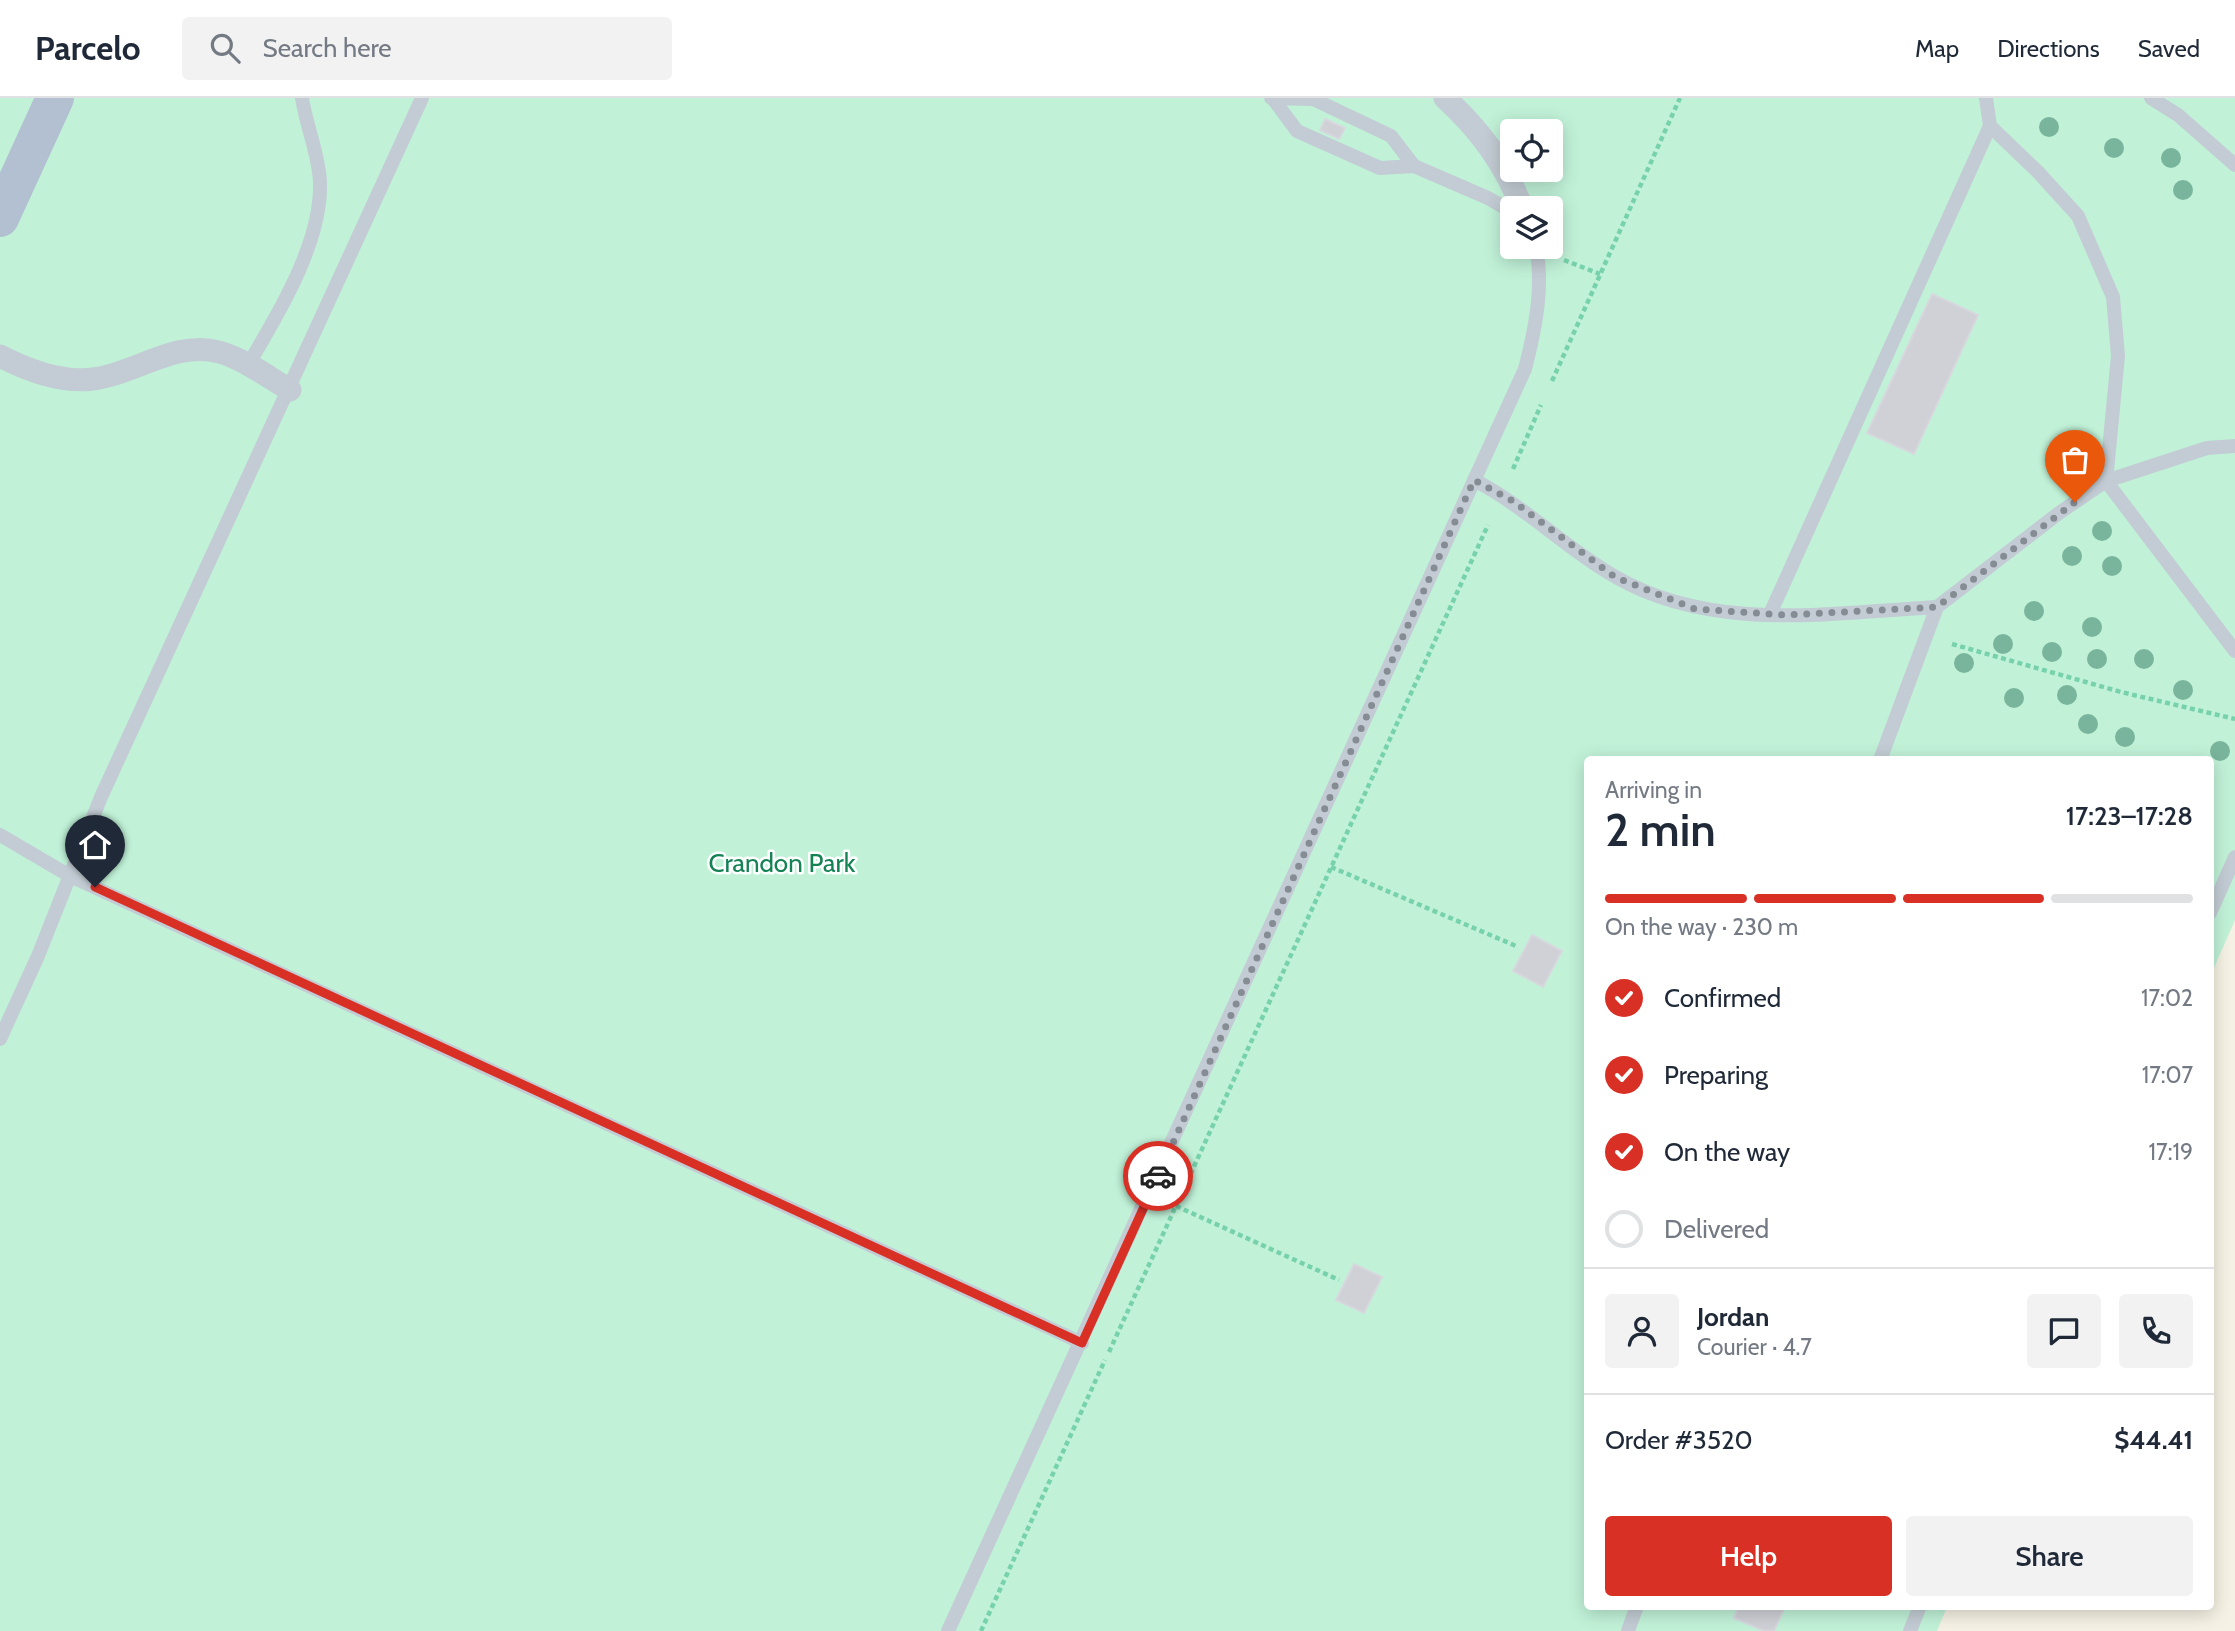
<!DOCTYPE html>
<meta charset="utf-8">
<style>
:root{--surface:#fff;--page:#f2f2f3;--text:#1f2937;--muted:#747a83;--line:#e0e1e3;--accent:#d93025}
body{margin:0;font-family:Cabin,sans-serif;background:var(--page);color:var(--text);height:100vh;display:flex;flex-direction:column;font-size:26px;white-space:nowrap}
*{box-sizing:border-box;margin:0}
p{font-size:23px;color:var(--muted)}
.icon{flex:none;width:38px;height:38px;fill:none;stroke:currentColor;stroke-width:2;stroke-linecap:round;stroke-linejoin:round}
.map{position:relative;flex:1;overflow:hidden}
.sheet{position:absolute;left:1584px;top:658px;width:630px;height:854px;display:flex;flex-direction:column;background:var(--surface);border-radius:7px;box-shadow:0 4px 18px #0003}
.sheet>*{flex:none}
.tools{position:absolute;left:1500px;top:21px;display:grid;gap:14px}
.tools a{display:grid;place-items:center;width:63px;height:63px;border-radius:7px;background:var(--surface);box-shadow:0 4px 18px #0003;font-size:35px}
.pin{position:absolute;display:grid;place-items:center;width:60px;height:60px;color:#fff;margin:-72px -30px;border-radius:50% 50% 50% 0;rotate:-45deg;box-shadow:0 0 7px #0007}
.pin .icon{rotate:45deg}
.courier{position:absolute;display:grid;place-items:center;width:70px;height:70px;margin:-35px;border:5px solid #d93025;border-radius:50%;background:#fff;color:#222;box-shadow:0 2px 9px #0007}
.overview em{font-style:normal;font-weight:600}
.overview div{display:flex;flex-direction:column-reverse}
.overview{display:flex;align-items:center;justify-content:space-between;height:119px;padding:0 21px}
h1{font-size:46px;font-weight:600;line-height:52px}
.bar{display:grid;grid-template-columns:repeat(4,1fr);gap:10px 7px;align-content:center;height:84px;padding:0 21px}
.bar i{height:9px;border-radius:5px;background:var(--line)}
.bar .current{background:var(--accent)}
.bar p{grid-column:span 4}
.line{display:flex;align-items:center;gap:18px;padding:0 21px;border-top:2px solid var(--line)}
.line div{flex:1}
.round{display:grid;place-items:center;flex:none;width:74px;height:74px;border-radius:7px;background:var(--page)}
ol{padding:0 21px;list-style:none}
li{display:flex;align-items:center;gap:21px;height:77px}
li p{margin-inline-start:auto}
li .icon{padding:7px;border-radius:50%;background:var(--accent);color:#fff;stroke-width:4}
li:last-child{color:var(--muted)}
li i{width:38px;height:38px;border:4px solid var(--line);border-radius:50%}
.cta{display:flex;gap:14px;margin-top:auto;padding:14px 21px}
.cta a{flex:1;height:80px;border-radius:7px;background:var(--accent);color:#fff;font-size:28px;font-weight:600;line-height:80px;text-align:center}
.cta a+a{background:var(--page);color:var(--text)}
header{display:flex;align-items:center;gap:42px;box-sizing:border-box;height:98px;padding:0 35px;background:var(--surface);border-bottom:2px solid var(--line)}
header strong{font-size:33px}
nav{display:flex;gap:38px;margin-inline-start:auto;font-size:24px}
.search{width:490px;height:63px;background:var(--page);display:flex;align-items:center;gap:18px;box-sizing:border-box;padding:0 24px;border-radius:7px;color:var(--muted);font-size:26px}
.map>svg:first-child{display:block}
.green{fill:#c1f2d8;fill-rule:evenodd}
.sand{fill:#f5f1e4}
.building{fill:#cfd1d7;stroke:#d7d8de;stroke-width:2}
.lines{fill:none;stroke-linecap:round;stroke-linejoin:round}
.path{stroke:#77d2ac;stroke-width:4.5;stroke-dasharray:5 3.5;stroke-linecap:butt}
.service{stroke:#c3ccd4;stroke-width:14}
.pedestrian{stroke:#c3ccd4;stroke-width:23}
.primary{stroke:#b2c0d2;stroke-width:38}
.tree{fill:#79b59c}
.done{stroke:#858c94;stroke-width:7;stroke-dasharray:0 12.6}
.route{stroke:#d93025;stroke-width:9}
.labels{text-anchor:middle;stroke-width:5;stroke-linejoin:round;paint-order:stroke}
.park-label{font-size:26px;fill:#148354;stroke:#fff}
</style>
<header>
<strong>Parcelo</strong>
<div class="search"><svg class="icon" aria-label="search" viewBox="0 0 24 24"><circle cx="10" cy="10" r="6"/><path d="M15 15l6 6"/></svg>Search here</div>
<nav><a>Map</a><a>Directions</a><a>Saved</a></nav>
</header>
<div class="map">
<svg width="2235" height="1533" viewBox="0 0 2235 1533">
<rect width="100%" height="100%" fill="#f5f3f3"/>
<path class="green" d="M0,0H2235V1533H0ZM1512,33H1550V72H1512ZM1512,110H1550V149H1512ZM1587,662H2210V1508H1587Z"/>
<polygon class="sand" points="2235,822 2235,1533 1937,1533 1947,1509 2210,1508 2210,879"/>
<g class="building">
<polygon points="1325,21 1345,30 1339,41 1320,32"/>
<polygon points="1932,196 1978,217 1914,356 1867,335"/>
<polygon points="1532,837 1562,853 1543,889 1513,873"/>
<polygon points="1354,1166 1382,1179 1364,1215 1336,1202"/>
<polygon points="1739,1508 1785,1508 1774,1533 1764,1533 1734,1520"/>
</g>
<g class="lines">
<g class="path">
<polyline points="1564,162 1600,176"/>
<polyline points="1552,283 1680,0"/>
<polyline points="1513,371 1541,307"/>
<polyline points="1952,546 2121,594 2235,621"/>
<polyline points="1331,769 1516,848"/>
<polyline points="1176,1108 1339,1182"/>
<polyline points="1109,1254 1488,427"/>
<polyline points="981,1533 1105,1262"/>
</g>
<g class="service">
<polyline points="1271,0 1313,1 1391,38 1414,68"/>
<polyline points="1986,0 1990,28 2038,74 2078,118 2113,199 2118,258 2106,383 2235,553"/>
<polyline points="2151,0 2178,17 2235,67"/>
<polyline points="1274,2 1297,33 1380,70 1414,68 1488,100 1512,114"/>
<path d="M248,267C278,216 322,145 320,84C319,57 306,27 302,0"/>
<path d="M1474,382C1525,408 1565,450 1614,478C1711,535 1830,515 1937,509"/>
<polyline points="1770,516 1990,28"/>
<polyline points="1880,662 1937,509 2059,415 2106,383 2207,350 2235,348"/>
<polyline points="0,737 70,778 1082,1245"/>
<polyline points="2210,815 2235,759"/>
<polyline points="0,941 38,858 101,699 422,0"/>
<path d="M948,1533L1525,271C1535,232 1544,189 1536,149"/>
<polyline points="1628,1533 1637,1508"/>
<polyline points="1910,1533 1920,1508"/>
</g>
<g class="pedestrian">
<path d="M1445,0C1480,32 1505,66 1522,110"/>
<path d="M0,258C27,272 62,285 93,281C135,276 175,242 219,254C244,261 268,279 290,292"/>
</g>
<polyline class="primary" points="0,120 55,0"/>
</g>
<g class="tree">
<circle cx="2049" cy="29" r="10"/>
<circle cx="2114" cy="50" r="10"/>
<circle cx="2171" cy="60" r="10"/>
<circle cx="2183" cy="92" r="10"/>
<circle cx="2102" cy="433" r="10"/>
<circle cx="2072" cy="458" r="10"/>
<circle cx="2112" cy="468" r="10"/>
<circle cx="2034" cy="513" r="10"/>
<circle cx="2092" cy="529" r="10"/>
<circle cx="2003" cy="546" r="10"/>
<circle cx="2052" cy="554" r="10"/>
<circle cx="2097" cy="561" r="10"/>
<circle cx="2144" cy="561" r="10"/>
<circle cx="1964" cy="565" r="10"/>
<circle cx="2183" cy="592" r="10"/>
<circle cx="2067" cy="597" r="10"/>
<circle cx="2014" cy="600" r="10"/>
<circle cx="2088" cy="626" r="10"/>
<circle cx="2125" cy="639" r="10"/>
<circle cx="2220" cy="653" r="10"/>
</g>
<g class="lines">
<polyline class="done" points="1158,1078 1474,382 1513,403 1615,479 1695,511 1786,517 1937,509 2075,404"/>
<polyline class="route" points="95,789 1082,1245 1158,1078"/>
</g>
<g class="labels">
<g class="park-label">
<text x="782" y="774">Crandon Park</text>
</g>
</g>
</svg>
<div class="tools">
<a><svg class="icon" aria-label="locate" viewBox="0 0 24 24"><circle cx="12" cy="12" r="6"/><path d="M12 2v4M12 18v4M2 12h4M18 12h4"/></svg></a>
<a><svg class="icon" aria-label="layers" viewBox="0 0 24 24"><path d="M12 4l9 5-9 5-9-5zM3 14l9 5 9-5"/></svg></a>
</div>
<div class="pin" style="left:2075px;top:404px;background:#ea580c"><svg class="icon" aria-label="bag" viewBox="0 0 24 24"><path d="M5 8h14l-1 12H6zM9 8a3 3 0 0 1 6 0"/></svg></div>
<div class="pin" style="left:95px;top:789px;background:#1f2937"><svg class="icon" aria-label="home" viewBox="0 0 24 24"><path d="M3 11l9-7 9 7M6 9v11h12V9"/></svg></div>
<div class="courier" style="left:1158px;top:1078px"><svg class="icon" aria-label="car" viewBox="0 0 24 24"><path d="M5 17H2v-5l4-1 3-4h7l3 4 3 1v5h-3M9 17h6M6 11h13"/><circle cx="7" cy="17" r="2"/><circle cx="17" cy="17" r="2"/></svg></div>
<section class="sheet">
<div class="overview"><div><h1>2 min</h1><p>Arriving in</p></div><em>17:23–17:28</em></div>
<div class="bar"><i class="current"></i><i class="current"></i><i class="current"></i><i></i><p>On the way · 230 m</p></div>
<ol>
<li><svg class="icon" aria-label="check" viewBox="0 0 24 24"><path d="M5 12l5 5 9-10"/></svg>Confirmed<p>17:02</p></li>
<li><svg class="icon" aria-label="check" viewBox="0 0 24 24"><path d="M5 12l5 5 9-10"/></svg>Preparing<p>17:07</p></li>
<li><svg class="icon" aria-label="check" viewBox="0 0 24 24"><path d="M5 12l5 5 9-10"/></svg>On the way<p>17:19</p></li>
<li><i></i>Delivered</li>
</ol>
<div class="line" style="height:126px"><a class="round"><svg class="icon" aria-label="person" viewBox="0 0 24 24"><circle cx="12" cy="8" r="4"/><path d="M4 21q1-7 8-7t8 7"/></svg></a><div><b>Jordan</b><p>Courier · 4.7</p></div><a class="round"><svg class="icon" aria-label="chat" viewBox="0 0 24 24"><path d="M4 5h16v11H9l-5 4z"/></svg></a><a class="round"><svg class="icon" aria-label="phone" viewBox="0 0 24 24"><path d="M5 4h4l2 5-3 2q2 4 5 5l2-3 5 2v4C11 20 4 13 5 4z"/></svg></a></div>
<div class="line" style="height:91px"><div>Order #3520</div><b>$44.41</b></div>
<div class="cta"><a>Help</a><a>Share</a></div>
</section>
</div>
